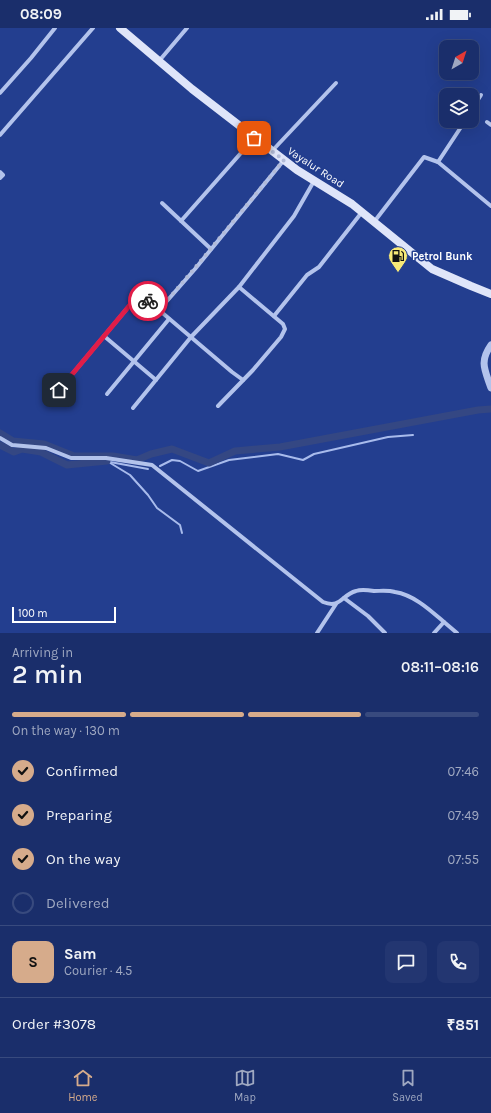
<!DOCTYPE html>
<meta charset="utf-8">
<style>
:root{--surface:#1a2e6b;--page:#233671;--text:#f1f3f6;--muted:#9fa8c1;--line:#384a7e;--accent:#d6ab8b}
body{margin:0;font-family:Karla,sans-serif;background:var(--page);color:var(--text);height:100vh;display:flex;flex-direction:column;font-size:15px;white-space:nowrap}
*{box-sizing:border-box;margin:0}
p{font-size:13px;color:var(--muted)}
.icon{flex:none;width:22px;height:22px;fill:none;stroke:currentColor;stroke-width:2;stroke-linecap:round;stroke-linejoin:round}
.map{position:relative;height:605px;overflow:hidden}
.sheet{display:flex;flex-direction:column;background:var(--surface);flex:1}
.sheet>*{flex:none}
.needle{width:26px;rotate:39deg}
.buttons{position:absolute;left:439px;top:12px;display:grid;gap:8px}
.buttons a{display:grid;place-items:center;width:40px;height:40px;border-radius:8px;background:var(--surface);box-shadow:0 4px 16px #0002,0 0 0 1px var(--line);font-size:20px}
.scale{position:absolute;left:12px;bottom:10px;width:104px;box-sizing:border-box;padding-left:4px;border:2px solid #fff;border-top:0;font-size:11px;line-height:14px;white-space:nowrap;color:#fff;-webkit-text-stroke:3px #233e8f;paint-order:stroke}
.pin{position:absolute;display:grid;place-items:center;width:34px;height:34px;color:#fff;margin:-17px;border-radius:8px;box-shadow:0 2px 6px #0006}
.courier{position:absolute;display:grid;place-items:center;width:40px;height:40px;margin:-20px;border:3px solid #e11d48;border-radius:50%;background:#fff;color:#222;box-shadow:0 1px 5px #0007}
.head em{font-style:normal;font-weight:600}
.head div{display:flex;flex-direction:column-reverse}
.head{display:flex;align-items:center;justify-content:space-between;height:68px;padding:0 12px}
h1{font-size:26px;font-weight:600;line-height:30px}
.bar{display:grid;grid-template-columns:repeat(4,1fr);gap:6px 4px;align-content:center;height:48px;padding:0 12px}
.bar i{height:5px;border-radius:3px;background:var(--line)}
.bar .on{background:var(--accent)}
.bar p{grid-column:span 4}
.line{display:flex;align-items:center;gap:10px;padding:0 12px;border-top:1px solid var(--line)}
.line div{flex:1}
.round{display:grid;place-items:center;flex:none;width:42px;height:42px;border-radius:8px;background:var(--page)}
ol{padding:0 12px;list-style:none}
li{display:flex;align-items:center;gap:12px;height:44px}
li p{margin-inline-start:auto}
li .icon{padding:4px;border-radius:50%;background:var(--accent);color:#111;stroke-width:4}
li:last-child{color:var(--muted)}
li i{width:22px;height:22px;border:2px solid var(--line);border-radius:50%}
.status{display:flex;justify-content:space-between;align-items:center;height:28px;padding:0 20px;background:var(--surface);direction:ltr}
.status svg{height:11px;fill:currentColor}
.dock{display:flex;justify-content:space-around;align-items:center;height:56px;border-top:1px solid var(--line);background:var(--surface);font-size:11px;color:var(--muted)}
.dock a{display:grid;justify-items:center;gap:2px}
.dock .on{color:var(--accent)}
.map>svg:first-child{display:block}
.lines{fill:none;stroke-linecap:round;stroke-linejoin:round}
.stream{stroke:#a8bbec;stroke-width:2}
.canal{stroke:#344783;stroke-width:7}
.minor{stroke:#b3c3ec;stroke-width:4}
.tertiary{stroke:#b3c3ec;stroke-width:7}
.secondary{stroke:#dfe5f9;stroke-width:8}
.done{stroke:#b2bbd8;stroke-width:4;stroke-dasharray:0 7.2}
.route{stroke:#e11d48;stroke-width:5}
.labels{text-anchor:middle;stroke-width:3;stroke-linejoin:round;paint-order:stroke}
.street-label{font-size:11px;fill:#fff;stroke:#233e8f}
.poi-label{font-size:11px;font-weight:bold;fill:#fff;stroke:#233e8f;text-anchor:start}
</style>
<div class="status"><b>08:09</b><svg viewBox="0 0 49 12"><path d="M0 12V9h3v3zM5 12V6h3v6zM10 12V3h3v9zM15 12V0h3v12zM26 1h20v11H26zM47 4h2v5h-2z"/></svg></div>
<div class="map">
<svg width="491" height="605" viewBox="0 0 491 605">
<rect width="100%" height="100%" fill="#233e8f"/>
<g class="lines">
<g class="stream">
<polyline points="107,433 130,447 148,467 157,480 180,497 182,505"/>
<polyline points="110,434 148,441"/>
<polyline points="160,438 172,432 180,433 198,443 229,432 278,426 303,432 314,426 388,409 413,407"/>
</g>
<g class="canal">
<polyline points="0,405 13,413 44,416 74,428 113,428 137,432 151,426 172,421 209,435 235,423 280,419 478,382 491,381"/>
<polyline points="0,417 14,424 22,421 41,424 67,437 107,433"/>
</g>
<g class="minor">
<polyline points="159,33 187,0"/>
<polyline points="0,65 31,30 55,0"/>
<polyline points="472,81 481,67"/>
<polyline points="487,94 491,97"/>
<polyline points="0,107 93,0"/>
<polyline points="272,123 336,55"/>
<polyline points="438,134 465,93"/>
<polyline points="0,144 3,147 0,150"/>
<polyline points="162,175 211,221"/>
<polyline points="181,193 255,109"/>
<polyline points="374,194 424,129 438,134 491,178"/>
<polyline points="274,288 307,247 319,239 362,184"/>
<polyline points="104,308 156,352"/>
<polyline points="243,352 232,344 159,282 195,241 284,132"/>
<polyline points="59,362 135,271 139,268 144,270 159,282"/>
<polyline points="107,366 169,291"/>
<polyline points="218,378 253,342 281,309 285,301 283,296 239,259"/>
<polyline points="133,380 191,309 239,259 294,188 314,153"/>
<path d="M0,410L12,417L46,420L71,430H106L152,437L323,574C341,581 341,567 356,563C361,561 368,562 374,563C381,563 388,562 395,564C414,567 430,582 444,594"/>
<polyline points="344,570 368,588 385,605"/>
<polyline points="317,605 336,576"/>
<polyline points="434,605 444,594 457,605"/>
</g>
<path class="tertiary" d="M491,317C479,334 485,342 491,360"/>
<polyline class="secondary" points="120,0 192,61 297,142 352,176 432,241 471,258 491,266"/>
</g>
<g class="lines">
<polyline class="done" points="148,273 159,282 194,241 284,132 254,110"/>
<polyline class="route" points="59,362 135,271 139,268 148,273"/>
</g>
<defs>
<g id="fuel-pin" transform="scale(1)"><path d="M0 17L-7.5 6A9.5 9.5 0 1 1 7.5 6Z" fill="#f7e977" stroke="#233e8f"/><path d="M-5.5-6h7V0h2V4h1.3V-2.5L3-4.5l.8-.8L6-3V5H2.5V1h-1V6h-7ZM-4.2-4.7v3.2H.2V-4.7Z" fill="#111"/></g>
</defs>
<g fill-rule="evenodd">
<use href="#fuel-pin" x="398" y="228"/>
</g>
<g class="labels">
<g class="street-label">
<text transform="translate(316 139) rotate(33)" y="4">Vayalur Road</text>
</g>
<g class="poi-label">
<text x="412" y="232">Petrol Bunk</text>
</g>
</g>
</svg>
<div class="buttons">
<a><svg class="needle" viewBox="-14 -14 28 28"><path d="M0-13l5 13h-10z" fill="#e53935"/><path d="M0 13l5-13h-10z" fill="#9fa8c1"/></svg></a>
<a><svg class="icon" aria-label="layers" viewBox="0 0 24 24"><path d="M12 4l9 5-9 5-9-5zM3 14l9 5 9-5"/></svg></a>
</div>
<div class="scale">100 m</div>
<div class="pin" style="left:254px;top:110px;background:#ea580c"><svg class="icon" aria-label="bag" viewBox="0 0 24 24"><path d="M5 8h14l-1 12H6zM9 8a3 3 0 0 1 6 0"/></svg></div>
<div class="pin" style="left:59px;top:362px;background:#1f2937"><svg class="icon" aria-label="home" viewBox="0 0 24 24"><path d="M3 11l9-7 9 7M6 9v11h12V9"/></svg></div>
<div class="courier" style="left:148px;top:273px"><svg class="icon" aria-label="bike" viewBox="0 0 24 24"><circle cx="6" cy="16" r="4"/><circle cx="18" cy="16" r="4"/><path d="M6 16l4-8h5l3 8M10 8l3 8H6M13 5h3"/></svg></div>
</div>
<section class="sheet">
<div class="head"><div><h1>2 min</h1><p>Arriving in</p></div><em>08:11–08:16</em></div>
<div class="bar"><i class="on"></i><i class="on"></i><i class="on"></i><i></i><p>On the way · 130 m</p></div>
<ol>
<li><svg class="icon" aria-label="check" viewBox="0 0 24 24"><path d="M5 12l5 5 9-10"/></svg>Confirmed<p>07:46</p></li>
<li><svg class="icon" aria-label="check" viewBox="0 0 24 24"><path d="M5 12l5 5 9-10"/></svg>Preparing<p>07:49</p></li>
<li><svg class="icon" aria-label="check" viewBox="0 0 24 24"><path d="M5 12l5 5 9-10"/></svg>On the way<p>07:55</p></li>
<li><i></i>Delivered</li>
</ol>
<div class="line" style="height:72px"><b class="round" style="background:var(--accent);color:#111">S</b><div><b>Sam</b><p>Courier · 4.5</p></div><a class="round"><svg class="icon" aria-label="chat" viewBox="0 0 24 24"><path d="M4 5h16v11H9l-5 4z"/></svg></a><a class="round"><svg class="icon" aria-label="phone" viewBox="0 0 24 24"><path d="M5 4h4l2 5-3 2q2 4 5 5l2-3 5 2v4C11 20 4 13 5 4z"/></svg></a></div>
<div class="line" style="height:52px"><div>Order #3078</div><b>₹851</b></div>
</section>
<nav class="dock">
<a class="on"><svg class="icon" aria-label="home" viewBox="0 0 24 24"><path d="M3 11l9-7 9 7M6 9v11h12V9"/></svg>Home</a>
<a><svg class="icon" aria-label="map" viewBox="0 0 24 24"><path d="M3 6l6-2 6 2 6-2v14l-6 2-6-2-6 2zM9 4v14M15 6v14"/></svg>Map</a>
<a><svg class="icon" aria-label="saved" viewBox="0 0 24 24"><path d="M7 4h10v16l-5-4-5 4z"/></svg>Saved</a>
</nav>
